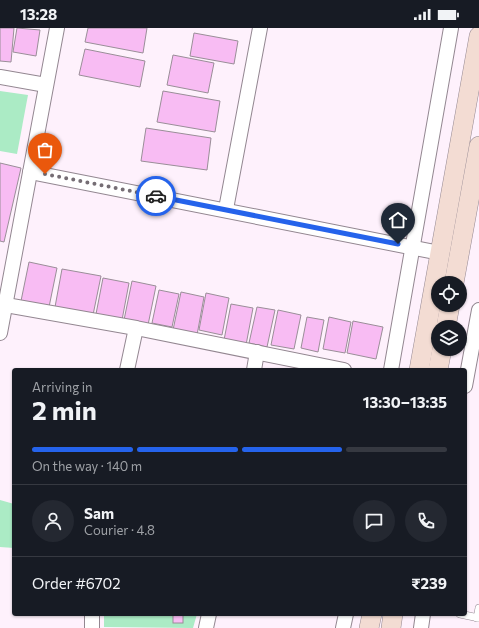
<!DOCTYPE html>
<meta charset="utf-8">
<style>
:root{--surface:#171b24;--page:#242831;--text:#f1f3f6;--muted:#9ea1a6;--line:#363941;--accent:#2563eb}
body{margin:0;font-family:Commissioner,sans-serif;background:var(--page);color:var(--text);height:100vh;display:flex;flex-direction:column;font-size:15px;white-space:nowrap}
*{box-sizing:border-box;margin:0}
p{font-size:13px;color:var(--muted)}
.icon{flex:none;width:22px;height:22px;fill:none;stroke:currentColor;stroke-width:2;stroke-linecap:round;stroke-linejoin:round}
.map{position:relative;flex:1;overflow:hidden}
.drawer{position:absolute;left:12px;top:340px;width:455px;height:248px;display:flex;flex-direction:column;background:var(--surface);border-radius:4px;box-shadow:0 1px 3px #0004}
.drawer>*{flex:none}
.buttons{position:absolute;left:431px;top:248px;display:grid;gap:8px}
.buttons a{display:grid;place-items:center;width:36px;height:36px;border-radius:50%;background:var(--surface);box-shadow:0 1px 3px #0004;font-size:20px}
.pin{position:absolute;display:grid;place-items:center;width:34px;height:34px;color:#fff;margin:-41px -17px;border-radius:50% 50% 50% 0;rotate:-45deg;box-shadow:0 0 4px #0007}
.pin .icon{rotate:45deg}
.courier{position:absolute;display:grid;place-items:center;width:40px;height:40px;margin:-20px;border:3px solid #2563eb;border-radius:50%;background:#fff;color:#222;box-shadow:0 1px 5px #0007}
.overview em{font-style:normal;font-weight:700}
.overview div{display:flex;flex-direction:column-reverse}
.overview{display:flex;align-items:center;justify-content:space-between;height:68px;padding:0 20px}
h1{font-size:26px;font-weight:700;line-height:30px}
.bar{display:grid;grid-template-columns:repeat(4,1fr);gap:6px 4px;align-content:center;height:48px;padding:0 20px}
.bar i{height:5px;border-radius:3px;background:var(--line)}
.bar .on{background:var(--accent)}
.bar p{grid-column:span 4}
.line{display:flex;align-items:center;gap:10px;padding:0 20px;border-top:1px solid var(--line)}
.line div{flex:1}
.round{display:grid;place-items:center;flex:none;width:42px;height:42px;border-radius:21px;background:var(--page)}
.status{display:flex;justify-content:space-between;align-items:center;height:28px;padding:0 20px;background:var(--surface);direction:ltr}
.status svg{height:11px;fill:currentColor}
.map>svg:first-child{display:block}
.green{fill:#abebc5}
.building{fill:#f8bcf3;stroke:#9a8e98}
.lines{fill:none;stroke-linecap:round;stroke-linejoin:round}
.lane-casing{stroke:#938791;stroke-width:8}
.street-casing{stroke:#938791;stroke-width:16}
.secondary-casing{stroke:#938791;stroke-width:20}
.lane{stroke:#fff;stroke-width:7}
.street{stroke:#fff;stroke-width:14}
.secondary{stroke:#f3dcd3;stroke-width:19}
.done{stroke:#756d74;stroke-width:4;stroke-dasharray:0 7.2}
.route{stroke:#2563eb;stroke-width:5}
</style>
<div class="status"><b>13:28</b><svg viewBox="0 0 49 12"><path d="M0 12V9h3v3zM5 12V6h3v6zM10 12V3h3v9zM15 12V0h3v12zM26 1h20v11H26zM47 4h2v5h-2z"/></svg></div>
<div class="map">
<svg width="479" height="600" viewBox="0 0 479 600">
<rect width="100%" height="100%" fill="#fef1fc"/>
<g class="green">
<polygon points="0,63 28,67 17,126 0,123"/>
<polygon points="0,472 14,476 14,520 0,519"/>
<polygon points="104,586 197,586 193,600 104,599"/>
</g>
<g class="building">
<polygon points="0,0 14,0 11,34 0,33"/>
<polygon points="17,0 40,2 36,28 13,24"/>
<polygon points="88,0 147,0 143,25 85,14"/>
<polygon points="194,5 238,13 234,36 190,28"/>
<polygon points="85,21 145,33 140,59 79,47"/>
<polygon points="173,27 214,35 208,65 167,57"/>
<polygon points="163,63 220,73 215,104 157,94"/>
<polygon points="146,100 211,110 207,142 141,133"/>
<polygon points="0,135 21,140 4,214 0,213"/>
<polygon points="29,234 57,240 49,279 21,273"/>
<polygon points="62,241 101,248 93,287 55,279"/>
<polygon points="103,250 129,255 122,292 96,286"/>
<polygon points="132,253 156,258 148,297 124,292"/>
<polygon points="159,262 179,266 172,299 152,295"/>
<polygon points="181,264 204,269 197,307 173,302"/>
<polygon points="206,265 229,270 222,307 199,302"/>
<polygon points="231,276 253,280 246,317 224,312"/>
<polygon points="257,279 275,282 267,319 249,315"/>
<polygon points="278,282 301,287 294,321 271,317"/>
<polygon points="307,289 324,292 318,324 301,320"/>
<polygon points="329,289 351,294 345,325 323,321"/>
<polygon points="353,293 383,299 376,331 347,325"/>
<rect x="173" y="586" width="10" height="9"/>
</g>
<g class="lines">
<g class="lane-casing">
<g id="lane">
<polyline points="460,586 479,590"/>
<polyline points="477,590 479,580"/>
</g>
</g>
<g class="street-casing">
<g id="street">
<polyline points="0,49 46,57"/>
<polyline points="30,144 440,225"/>
<polyline points="226,181 260,0"/>
<polyline points="6,277 136,300 344,342"/>
<polyline points="0,305 57,0"/>
<polyline points="127,342 136,300"/>
<polyline points="254,342 257,324"/>
<polyline points="391,342 451,0"/>
<polyline points="465,358 479,282"/>
<polyline points="92,586 92,600"/>
<polyline points="206,600 209,586"/>
<polyline points="343,600 346,586"/>
<polyline points="421,600 423,586"/>
</g>
</g>
<g class="secondary-casing">
<g id="secondary">
<polyline points="454,255 479,118"/>
<polyline points="446,299 450,277"/>
<polyline points="419,342 479,8"/>
<polyline points="438,342 442,321"/>
<polyline points="369,600 372,586"/>
<polyline points="391,600 393,586"/>
</g>
</g>
<use href="#lane" class="lane"/>
<use href="#street" class="street"/>
<use href="#secondary" class="secondary"/>
</g>
<g class="lines">
<polyline class="done" points="45,146 156,168"/>
<polyline class="route" points="156,168 398,216"/>
</g>
</svg>
<div class="buttons">
<a><svg class="icon" aria-label="locate" viewBox="0 0 24 24"><circle cx="12" cy="12" r="6"/><path d="M12 2v4M12 18v4M2 12h4M18 12h4"/></svg></a>
<a><svg class="icon" aria-label="layers" viewBox="0 0 24 24"><path d="M12 4l9 5-9 5-9-5zM3 14l9 5 9-5"/></svg></a>
</div>
<div class="pin" style="left:45px;top:146px;background:#ea580c"><svg class="icon" aria-label="bag" viewBox="0 0 24 24"><path d="M5 8h14l-1 12H6zM9 8a3 3 0 0 1 6 0"/></svg></div>
<div class="pin" style="left:398px;top:216px;background:#1f2937"><svg class="icon" aria-label="home" viewBox="0 0 24 24"><path d="M3 11l9-7 9 7M6 9v11h12V9"/></svg></div>
<div class="courier" style="left:156px;top:168px"><svg class="icon" aria-label="car" viewBox="0 0 24 24"><path d="M5 17H2v-5l4-1 3-4h7l3 4 3 1v5h-3M9 17h6M6 11h13"/><circle cx="7" cy="17" r="2"/><circle cx="17" cy="17" r="2"/></svg></div>
<section class="drawer">
<div class="overview"><div><h1>2 min</h1><p>Arriving in</p></div><em>13:30–13:35</em></div>
<div class="bar"><i class="on"></i><i class="on"></i><i class="on"></i><i></i><p>On the way · 140 m</p></div>
<div class="line" style="height:72px"><a class="round"><svg class="icon" aria-label="person" viewBox="0 0 24 24"><circle cx="12" cy="8" r="4"/><path d="M4 21q1-7 8-7t8 7"/></svg></a><div><b>Sam</b><p>Courier · 4.8</p></div><a class="round"><svg class="icon" aria-label="chat" viewBox="0 0 24 24"><path d="M4 5h16v11H9l-5 4z"/></svg></a><a class="round"><svg class="icon" aria-label="phone" viewBox="0 0 24 24"><path d="M5 4h4l2 5-3 2q2 4 5 5l2-3 5 2v4C11 20 4 13 5 4z"/></svg></a></div>
<div class="line" style="height:52px"><div>Order #6702</div><b>₹239</b></div>
</section>
</div>
